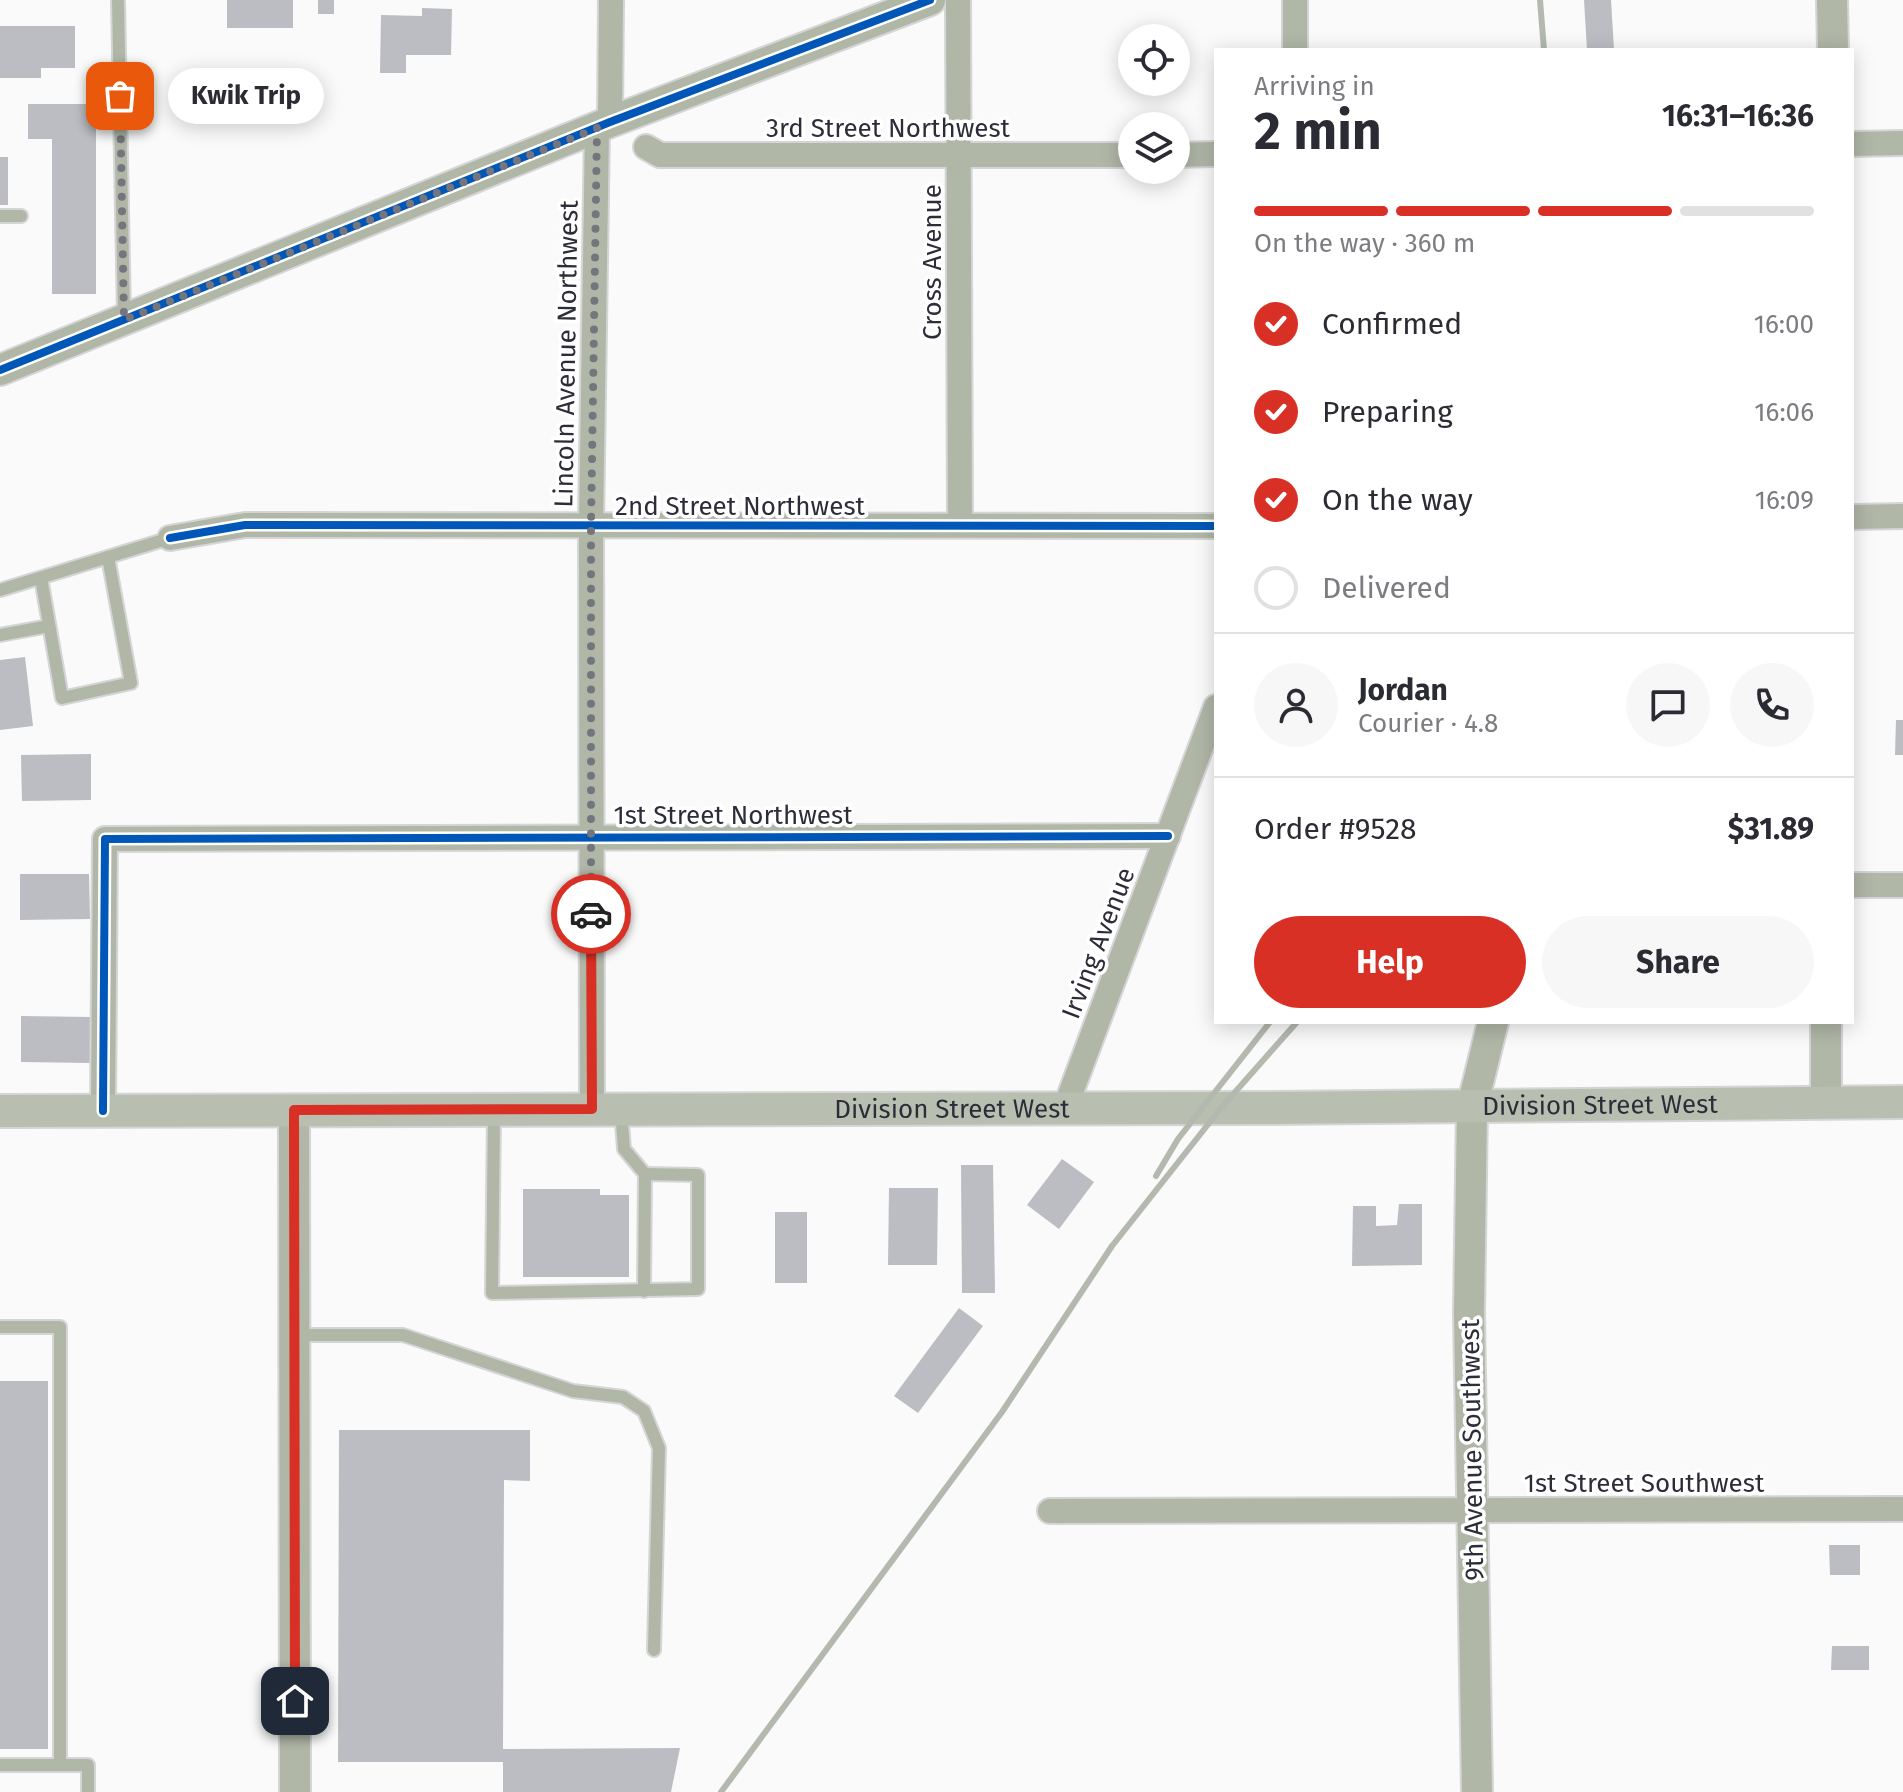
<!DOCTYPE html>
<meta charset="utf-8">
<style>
:root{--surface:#fff;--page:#f7f7f7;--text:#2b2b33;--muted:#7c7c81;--line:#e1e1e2;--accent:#d93025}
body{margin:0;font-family:"Fira Sans",sans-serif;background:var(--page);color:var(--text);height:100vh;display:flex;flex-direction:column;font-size:30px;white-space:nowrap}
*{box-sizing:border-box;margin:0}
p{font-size:26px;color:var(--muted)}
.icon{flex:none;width:44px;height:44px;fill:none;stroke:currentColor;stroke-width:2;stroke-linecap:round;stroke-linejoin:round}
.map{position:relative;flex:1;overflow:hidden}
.sheet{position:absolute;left:1214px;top:48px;width:640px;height:976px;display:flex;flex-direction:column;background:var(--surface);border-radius:0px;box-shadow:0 4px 20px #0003}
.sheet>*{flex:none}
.fabs{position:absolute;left:1118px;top:24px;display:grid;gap:16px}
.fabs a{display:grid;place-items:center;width:72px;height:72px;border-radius:50%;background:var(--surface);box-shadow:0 4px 20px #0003;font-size:40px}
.pin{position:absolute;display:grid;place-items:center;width:68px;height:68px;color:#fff;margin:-34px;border-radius:16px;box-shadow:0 4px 12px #0006}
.courier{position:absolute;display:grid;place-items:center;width:80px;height:80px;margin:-40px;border:6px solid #d93025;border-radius:50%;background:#fff;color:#222;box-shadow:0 2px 10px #0007}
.bubble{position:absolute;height:56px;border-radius:28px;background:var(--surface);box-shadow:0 4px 20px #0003;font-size:26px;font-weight:700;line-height:56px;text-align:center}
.head em{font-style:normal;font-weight:700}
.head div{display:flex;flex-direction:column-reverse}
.head{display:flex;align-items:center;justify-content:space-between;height:136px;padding:0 40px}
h1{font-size:52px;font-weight:700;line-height:60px}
.bar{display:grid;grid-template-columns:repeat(4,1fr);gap:12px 8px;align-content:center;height:96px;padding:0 40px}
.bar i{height:10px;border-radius:6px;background:var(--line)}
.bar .current{background:var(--accent)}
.bar p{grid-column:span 4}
.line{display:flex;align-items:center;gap:20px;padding:0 40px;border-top:2px solid var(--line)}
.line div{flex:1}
.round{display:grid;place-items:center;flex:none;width:84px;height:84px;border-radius:42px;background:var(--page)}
ol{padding:0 40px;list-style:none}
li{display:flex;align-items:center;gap:24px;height:88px}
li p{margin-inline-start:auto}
li .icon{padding:8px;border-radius:50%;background:var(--accent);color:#fff;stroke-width:4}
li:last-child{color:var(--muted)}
li i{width:44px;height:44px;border:4px solid var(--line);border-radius:50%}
.button{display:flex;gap:16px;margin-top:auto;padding:16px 40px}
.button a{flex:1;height:92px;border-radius:48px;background:var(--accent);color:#fff;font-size:32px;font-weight:700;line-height:92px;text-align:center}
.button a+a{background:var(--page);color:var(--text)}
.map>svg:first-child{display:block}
.building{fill:#bcbdc2}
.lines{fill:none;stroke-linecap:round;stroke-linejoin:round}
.service-casing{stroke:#d5d5d7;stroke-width:16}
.minor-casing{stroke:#d5d5d7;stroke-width:28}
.tertiary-casing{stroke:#d5d5d7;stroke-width:34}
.secondary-casing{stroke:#d5d5d7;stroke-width:36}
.service{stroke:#b0b7a7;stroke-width:12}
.minor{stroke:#b0b7a7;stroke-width:24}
.tertiary{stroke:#b0b7a7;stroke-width:30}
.secondary{stroke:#b9bfb0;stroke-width:32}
.rail{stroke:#b4b9af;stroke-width:6}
.cycleway-casing{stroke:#fff;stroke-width:13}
.cycleway{stroke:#0057b8;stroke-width:8}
.done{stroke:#75757d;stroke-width:8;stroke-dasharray:0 14.4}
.route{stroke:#d93025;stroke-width:10}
.labels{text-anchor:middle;stroke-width:7;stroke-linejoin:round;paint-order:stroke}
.street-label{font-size:26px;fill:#2d2d39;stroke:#fff}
</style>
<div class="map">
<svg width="1903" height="1792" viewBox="0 0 1903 1792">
<rect width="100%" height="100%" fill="#fafafa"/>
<g class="building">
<rect x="227" y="0" width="66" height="28"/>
<rect x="318" y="0" width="16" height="14"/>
<polygon points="1584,0 1611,0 1614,50 1587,50"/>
<polygon points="422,8 452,9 451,55 406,55 406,73 380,73 381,15 422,16"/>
<polygon points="0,26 75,26 75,68 41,68 41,78 0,78"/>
<polygon points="28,104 96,104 96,294 52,294 52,139 28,139"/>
<rect x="0" y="157" width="8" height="48"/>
<polygon points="25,657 33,726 0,730 0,660"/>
<polygon points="1896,720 1903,720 1903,755 1895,755"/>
<polygon points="91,754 91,800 22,801 21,755"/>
<polygon points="20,874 89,874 90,919 20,920"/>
<polygon points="21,1016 91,1017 91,1063 21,1062"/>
<polygon points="1062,1159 1094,1182 1059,1229 1027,1205"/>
<polygon points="961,1165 993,1165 995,1293 962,1293"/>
<polygon points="889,1188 938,1188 937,1265 888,1265"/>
<polygon points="523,1189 600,1189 600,1195 629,1195 629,1277 523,1277"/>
<polygon points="1399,1204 1422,1204 1422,1265 1352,1266 1353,1206 1376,1206 1376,1226 1397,1225"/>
<rect x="775" y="1212" width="32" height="71"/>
<polygon points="959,1308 983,1326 918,1413 894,1396"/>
<rect x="0" y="1381" width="48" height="368"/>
<polygon points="339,1430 530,1430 530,1481 504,1480 503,1749 680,1748 671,1792 503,1792 503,1762 338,1762"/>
<polygon points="1829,1545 1860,1545 1860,1575 1830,1575"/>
<polygon points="1832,1646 1869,1646 1869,1670 1831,1670"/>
</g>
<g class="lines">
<g class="service-casing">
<g id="service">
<polyline points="118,0 124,316"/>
<polyline points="0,216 21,216"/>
<polyline points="41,578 62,698 131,683 108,557"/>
<polyline points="0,590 170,538"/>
<polyline points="0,635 49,626"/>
<polyline points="621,1110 624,1149 645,1174 644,1291"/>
<polyline points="494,1112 492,1293 698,1289 698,1175 645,1174"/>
<polyline points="0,1327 60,1327 60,1765"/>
<polyline points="294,1335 403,1335 573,1391 623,1397 644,1411 659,1448 654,1650"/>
<polyline points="0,1765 88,1765 88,1792"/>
</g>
</g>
<g class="minor-casing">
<g id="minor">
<polyline points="958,0 960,524"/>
<polyline points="1295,0 1295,50"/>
<polyline points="610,122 611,0"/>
<polyline points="1852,144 1903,143"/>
<polyline points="646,147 660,155 1132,155"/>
<polyline points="1176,155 1216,154"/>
<polyline points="1852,517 1903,516"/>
<polyline points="170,538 245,525 1216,526"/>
<polyline points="1852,885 1903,885"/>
<polyline points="1065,1108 1216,707"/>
<polyline points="592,1109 591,527 597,128"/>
<polyline points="103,1111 105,839 1168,836"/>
<polyline points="1050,1511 1903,1509"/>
</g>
</g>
<g class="tertiary-casing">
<g id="tertiary">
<polyline points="1832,0 1833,50"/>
<polyline points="0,370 610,122 930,0"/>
<polyline points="1826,1103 1826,1022"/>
<polyline points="294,1110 295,1792"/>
<polyline points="1477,1792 1469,1313 1472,1107 1493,1022"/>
</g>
</g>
<g class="secondary-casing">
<g id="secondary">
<path id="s1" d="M0,1111L1260,1108L1903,1102"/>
</g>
</g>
<use href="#service" class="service"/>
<use href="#minor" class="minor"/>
<use href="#tertiary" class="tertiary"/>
<use href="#secondary" class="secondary"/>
<g class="rail">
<polyline points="1540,0 1544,50"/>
<polyline points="1156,1176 1178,1139 1270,1022"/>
<polyline points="721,1792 1002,1412 1112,1246 1221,1108 1297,1022"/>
</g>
<g class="cycleway-casing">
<g id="cycleway">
<polyline points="0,370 610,122 930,0"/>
<polyline points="170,538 245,525 1216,526"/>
<polyline points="103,1111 105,839 1168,836"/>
</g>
</g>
<use href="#cycleway" class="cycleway"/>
</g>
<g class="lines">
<polyline class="done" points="120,96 124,320 597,128 591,527 591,914"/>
<polyline class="route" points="295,1701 294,1110 592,1109 591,914"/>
</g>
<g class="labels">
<g class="street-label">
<text x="888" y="137">3rd Street Northwest</text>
<text transform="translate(932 262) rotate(-90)" y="9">Cross Avenue</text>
<text transform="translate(566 354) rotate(-89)" y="9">Lincoln Avenue Northwest</text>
<text x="740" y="515">2nd Street Northwest</text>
<text x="733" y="824">1st Street Northwest</text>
<text transform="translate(1098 943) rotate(-69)" y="9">Irving Avenue</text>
<text dy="9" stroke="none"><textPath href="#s1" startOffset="1600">Division Street West</textPath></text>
<text dy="9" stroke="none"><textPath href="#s1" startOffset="952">Division Street West</textPath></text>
<text transform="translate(1472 1450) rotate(-91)" y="9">9th Avenue Southwest</text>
<text x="1644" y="1492">1st Street Southwest</text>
</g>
</g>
</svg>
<div class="fabs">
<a><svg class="icon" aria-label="locate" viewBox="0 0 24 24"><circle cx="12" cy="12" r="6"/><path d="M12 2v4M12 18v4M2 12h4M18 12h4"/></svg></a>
<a><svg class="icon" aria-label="layers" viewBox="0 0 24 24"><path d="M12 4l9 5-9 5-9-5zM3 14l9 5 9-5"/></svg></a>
</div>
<div class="pin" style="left:120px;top:96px;background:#ea580c"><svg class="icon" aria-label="bag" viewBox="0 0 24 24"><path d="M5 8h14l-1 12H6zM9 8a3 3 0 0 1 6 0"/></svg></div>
<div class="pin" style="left:295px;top:1701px;background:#1f2937"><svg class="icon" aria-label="home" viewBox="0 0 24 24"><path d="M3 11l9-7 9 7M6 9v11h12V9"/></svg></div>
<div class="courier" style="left:591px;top:914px"><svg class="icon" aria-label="car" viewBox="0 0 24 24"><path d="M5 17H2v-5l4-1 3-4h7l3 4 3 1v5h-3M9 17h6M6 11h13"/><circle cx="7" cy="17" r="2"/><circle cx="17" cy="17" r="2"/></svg></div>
<div class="bubble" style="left:168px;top:68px;width:156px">Kwik Trip</div>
<section class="sheet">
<div class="head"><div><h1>2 min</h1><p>Arriving in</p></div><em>16:31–16:36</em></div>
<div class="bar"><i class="current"></i><i class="current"></i><i class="current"></i><i></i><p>On the way · 360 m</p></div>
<ol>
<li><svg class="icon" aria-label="check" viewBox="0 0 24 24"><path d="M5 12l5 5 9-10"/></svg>Confirmed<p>16:00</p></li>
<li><svg class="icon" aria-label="check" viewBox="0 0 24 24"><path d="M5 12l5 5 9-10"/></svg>Preparing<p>16:06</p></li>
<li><svg class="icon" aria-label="check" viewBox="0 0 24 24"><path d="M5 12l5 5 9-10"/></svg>On the way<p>16:09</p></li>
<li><i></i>Delivered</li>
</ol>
<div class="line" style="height:144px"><a class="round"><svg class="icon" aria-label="person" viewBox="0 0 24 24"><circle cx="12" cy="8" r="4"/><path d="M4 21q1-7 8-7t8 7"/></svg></a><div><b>Jordan</b><p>Courier · 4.8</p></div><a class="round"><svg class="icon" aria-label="chat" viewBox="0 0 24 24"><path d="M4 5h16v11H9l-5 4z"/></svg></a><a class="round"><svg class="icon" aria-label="phone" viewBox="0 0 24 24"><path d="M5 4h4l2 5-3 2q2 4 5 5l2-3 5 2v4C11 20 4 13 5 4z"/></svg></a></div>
<div class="line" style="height:104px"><div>Order #9528</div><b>$31.89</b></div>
<div class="button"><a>Help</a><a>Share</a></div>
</section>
</div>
